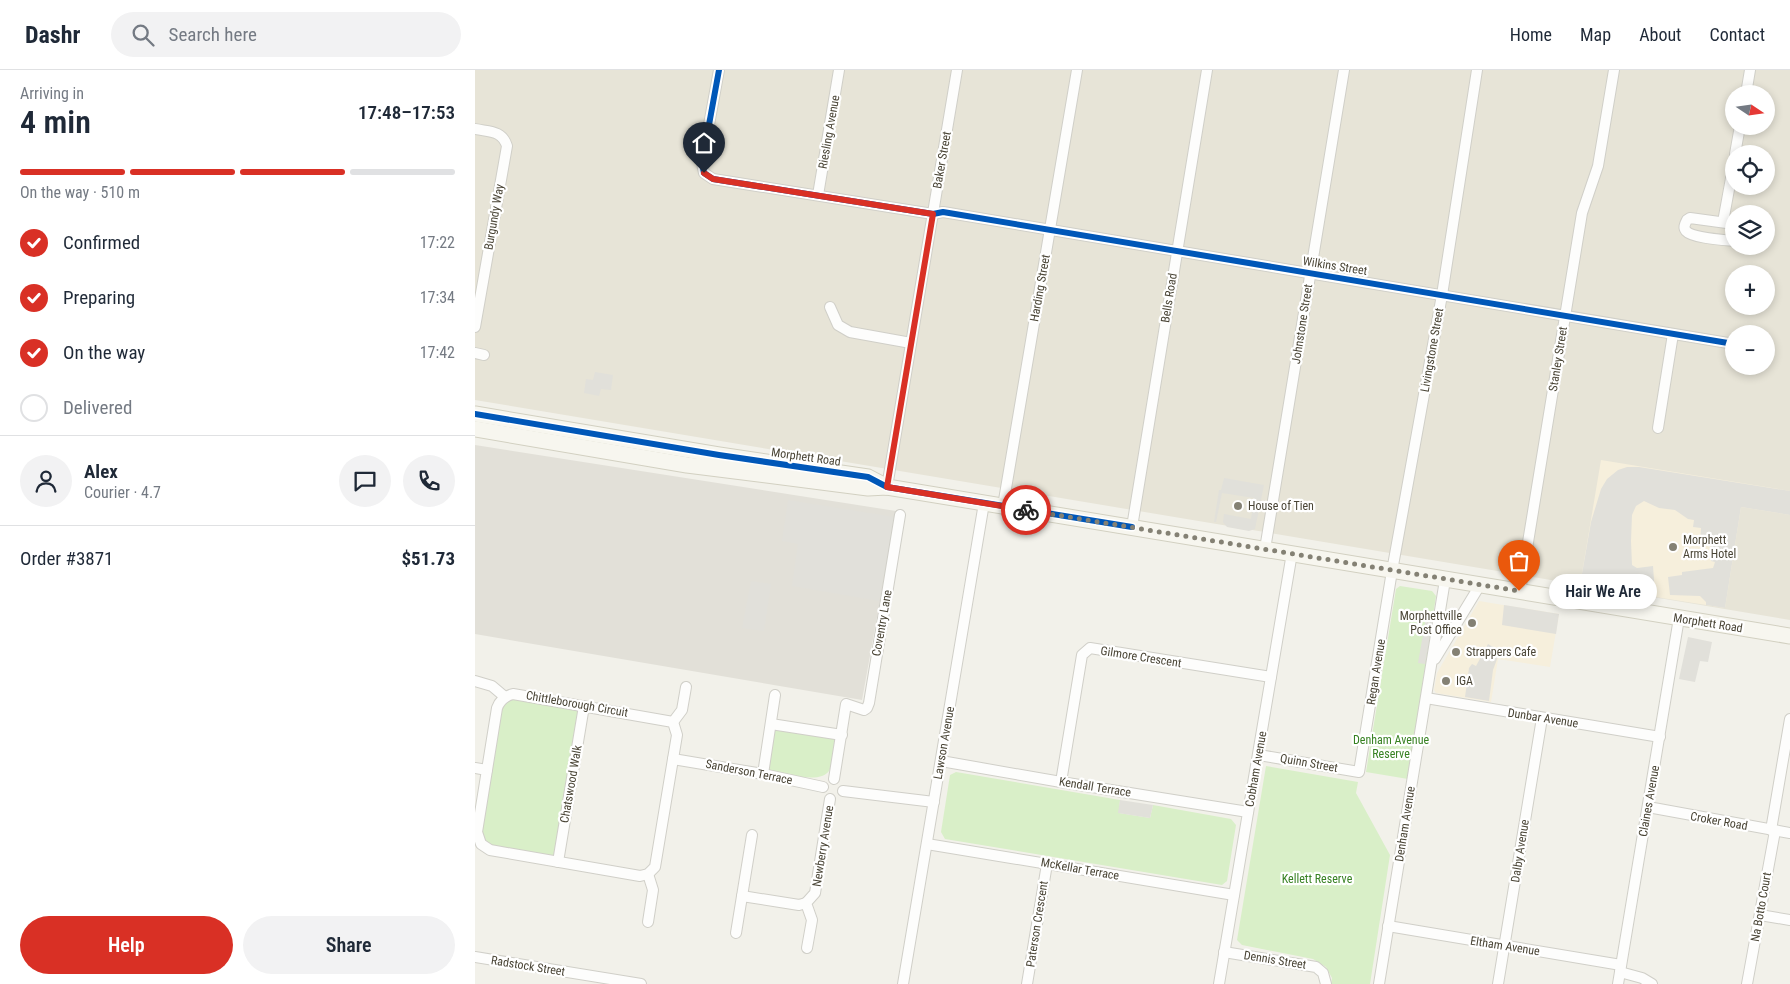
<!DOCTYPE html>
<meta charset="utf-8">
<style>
:root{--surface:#fff;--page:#f2f2f3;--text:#1f2937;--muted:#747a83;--line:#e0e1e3;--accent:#d93025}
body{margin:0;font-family:"Roboto Condensed",sans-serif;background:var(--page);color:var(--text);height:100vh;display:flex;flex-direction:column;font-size:19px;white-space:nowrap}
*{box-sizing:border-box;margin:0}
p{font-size:16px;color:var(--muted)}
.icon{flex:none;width:28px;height:28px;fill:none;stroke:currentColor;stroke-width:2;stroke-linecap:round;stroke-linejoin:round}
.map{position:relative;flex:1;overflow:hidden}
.panel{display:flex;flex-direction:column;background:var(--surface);width:475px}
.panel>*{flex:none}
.needle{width:32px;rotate:103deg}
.fabs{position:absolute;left:1250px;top:15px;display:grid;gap:10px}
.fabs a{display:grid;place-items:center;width:50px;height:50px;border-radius:50%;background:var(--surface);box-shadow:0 2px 8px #0003;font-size:25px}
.pin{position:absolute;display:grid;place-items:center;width:42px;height:42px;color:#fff;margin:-51px -21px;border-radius:50% 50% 50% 0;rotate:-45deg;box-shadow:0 0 5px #0007}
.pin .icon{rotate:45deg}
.courier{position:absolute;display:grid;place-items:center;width:50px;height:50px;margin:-25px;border:4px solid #d93025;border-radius:50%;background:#fff;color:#222;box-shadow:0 1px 6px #0007}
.bubble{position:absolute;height:35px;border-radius:18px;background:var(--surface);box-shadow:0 2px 8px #0003;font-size:16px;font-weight:600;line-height:35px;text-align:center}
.head em{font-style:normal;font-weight:600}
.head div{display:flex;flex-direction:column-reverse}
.head{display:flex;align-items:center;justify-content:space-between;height:85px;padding:0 20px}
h1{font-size:32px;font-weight:600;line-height:38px}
.bar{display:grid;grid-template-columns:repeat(4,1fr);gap:8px 5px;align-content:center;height:60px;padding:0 20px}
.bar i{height:6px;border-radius:4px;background:var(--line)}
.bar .selected{background:var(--accent)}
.bar p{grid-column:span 4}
.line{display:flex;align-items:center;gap:12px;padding:0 20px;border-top:1px solid var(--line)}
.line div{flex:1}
.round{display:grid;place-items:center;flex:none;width:52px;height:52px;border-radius:26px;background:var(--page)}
ol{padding:0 20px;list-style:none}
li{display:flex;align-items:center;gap:15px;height:55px}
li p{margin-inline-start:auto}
li .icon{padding:5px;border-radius:50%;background:var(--accent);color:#fff;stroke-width:4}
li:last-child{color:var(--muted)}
li i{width:28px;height:28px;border:2px solid var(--line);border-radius:50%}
.action{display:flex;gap:10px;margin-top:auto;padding:10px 20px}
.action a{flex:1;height:58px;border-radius:30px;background:var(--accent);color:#fff;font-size:20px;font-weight:600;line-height:58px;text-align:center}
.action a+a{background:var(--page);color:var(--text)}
header{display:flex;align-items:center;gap:30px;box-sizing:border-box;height:70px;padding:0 25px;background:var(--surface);border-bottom:1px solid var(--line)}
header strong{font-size:24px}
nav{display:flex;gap:28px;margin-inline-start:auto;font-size:18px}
.search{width:350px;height:45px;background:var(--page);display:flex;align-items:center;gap:12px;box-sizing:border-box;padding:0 18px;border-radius:28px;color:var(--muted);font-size:19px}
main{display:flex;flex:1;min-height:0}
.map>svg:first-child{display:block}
.residential{fill:#e7e4d7;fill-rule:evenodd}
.commercial{fill:#f6efdc}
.industrial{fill:#e2e0d8}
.green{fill:#d9efc8}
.parking{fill:#e1e0da}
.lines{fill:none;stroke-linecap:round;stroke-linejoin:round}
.minor-casing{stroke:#d0cfc8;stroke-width:12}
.secondary-casing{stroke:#d2d0c1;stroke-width:17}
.minor{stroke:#fdfdfc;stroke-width:10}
.secondary{stroke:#f7f6ef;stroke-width:15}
.cycleway-casing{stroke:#fff;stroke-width:9}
.cycleway{stroke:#0057b8;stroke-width:6}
.done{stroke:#848174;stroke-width:5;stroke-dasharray:0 9}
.route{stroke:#d93025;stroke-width:6}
.poi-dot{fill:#848174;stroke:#fff;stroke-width:2}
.labels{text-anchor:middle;stroke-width:4.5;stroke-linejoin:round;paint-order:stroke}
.street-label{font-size:12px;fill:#494435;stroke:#fff}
.poi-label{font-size:12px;fill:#494435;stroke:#fff;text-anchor:start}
.park-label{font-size:12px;fill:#378122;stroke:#fff}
</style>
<header>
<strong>Dashr</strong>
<div class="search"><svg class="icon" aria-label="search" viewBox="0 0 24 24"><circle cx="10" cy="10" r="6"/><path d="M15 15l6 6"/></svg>Search here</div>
<nav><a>Home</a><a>Map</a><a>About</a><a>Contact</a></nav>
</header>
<main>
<section class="panel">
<div class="head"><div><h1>4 min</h1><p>Arriving in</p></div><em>17:48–17:53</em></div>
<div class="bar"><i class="selected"></i><i class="selected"></i><i class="selected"></i><i></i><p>On the way · 510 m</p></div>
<ol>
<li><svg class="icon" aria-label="check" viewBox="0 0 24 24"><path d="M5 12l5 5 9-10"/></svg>Confirmed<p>17:22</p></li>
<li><svg class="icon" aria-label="check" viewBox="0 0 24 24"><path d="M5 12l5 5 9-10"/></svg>Preparing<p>17:34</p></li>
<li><svg class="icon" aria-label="check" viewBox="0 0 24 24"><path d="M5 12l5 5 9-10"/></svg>On the way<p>17:42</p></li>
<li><i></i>Delivered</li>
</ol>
<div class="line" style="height:90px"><a class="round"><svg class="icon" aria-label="person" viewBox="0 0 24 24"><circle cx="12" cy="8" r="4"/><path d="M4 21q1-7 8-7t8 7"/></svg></a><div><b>Alex</b><p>Courier · 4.7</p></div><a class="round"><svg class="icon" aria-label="chat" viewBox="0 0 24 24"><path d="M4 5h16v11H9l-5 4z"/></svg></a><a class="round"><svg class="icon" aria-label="phone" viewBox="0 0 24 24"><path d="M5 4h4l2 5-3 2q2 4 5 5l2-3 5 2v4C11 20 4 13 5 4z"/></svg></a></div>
<div class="line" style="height:65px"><div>Order #3871</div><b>$51.73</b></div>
<div class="action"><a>Help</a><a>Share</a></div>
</section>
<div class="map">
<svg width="1315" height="914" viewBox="0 0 1315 914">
<rect width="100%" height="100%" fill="#f2f1ea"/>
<path class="residential" d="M0,0H1315V550L0,330ZM1259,24H1291V56H1259ZM1259,84H1291V116H1259ZM1259,144H1291V176H1259ZM1259,204H1291V236H1259ZM1259,264H1291V296H1259Z"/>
<g class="commercial">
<polygon points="1126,390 1315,421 1315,445 1266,437 1250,538 1105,515"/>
<polygon points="1004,531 1084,544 1075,597 1023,589 1016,632 961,623 959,620 962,603"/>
</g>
<polygon class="industrial" points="0,375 421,441 387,630 0,564"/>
<g class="green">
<polygon points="925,516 957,521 961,526 933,709 891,702 921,519"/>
<polygon points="35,630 43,630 106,641 82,786 16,776 10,773 6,763 26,643 28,635"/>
<path d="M299,658L360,668C358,678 359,691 355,699C348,716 307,703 293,700Z"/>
<polygon points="791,696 883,712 881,723 915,785 895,914 856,914 857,908 851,897 838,889 767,875 762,870"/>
<polygon points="481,702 645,730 644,743 675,748 678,735 756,749 761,755 752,811 747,815 470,769 466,762 475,705"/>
</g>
<g class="parking">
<polygon points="120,302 138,305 136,320 126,319 124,326 109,323 111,309 118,310"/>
<polygon points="1152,397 1164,397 1315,421 1315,445 1266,437 1250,538 1231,535 1231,532 1225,526 1195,525 1193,507 1207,505 1207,502 1238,498 1240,492 1236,491 1236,473 1225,474 1226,458 1218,457 1219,450 1213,449 1200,440 1184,438 1169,431 1161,436 1157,445 1156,471 1157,495 1162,498 1178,496 1180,524 1160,517 1152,517 1138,520 1135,514 1123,518 1105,515 1116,452 1126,419 1132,409 1143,400"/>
<polygon points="749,408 789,415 780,459 774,461 752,457 748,452 749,444 776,449 779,428 747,423 741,452 739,452 744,420 746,420"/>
<polygon points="313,430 420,447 404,531 317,516 323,474 307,471"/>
<polygon points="276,511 296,514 289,561 267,558"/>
<polygon points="1029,535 1084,544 1081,564 1027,555"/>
<polygon points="951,547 958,549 950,594 943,593"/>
<polygon points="1213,567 1237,572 1233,592 1225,591 1220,612 1204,609"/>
<polygon points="1013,574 1025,581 1018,600 1014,631 990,627 994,598 997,594 1001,596"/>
<polygon points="645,730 678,735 675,748 643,743"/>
</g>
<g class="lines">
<g class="minor-casing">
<g id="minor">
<polyline points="244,0 227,93 229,103 238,109 458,144 468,142 1259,274"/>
<polyline points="1271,24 1275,0"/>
<path d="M0,59C14,62 27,60 32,76L0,257"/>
<polyline points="1260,84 1265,56"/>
<polyline points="343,125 364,0"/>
<polyline points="1248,152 1259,92"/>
<path d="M1259,154L1215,148L1212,150C1210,154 1208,157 1211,161C1217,168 1249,170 1259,171"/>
<polyline points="355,237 363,255 375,262 436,273"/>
<polyline points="0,283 9,285"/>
<polyline points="1183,358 1198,264"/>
<polyline points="412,417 482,0"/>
<polyline points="528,436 602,0"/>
<polyline points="657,457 732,0"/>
<polyline points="790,479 869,0"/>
<polyline points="1045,521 1107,143 1123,96 1139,0"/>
<polyline points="960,589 1005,515"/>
<polyline points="0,611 17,616 30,627"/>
<path d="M38,624L198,652L202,665L180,797L173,804L165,806L15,780L6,774L2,762L22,638C25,630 30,626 38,624Z"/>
<polyline points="951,628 1185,667"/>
<polyline points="198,652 207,640 211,617"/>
<polyline points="296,654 367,665"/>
<polyline points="784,685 884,702 917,501 967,225 1002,0"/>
<polyline points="198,689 288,704 348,717"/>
<polyline points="466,691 586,712 773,742"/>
<polyline points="0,698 12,700"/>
<polyline points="288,704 300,625"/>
<polyline points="359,709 371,634 389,640 392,638 394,633 425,445"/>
<polyline points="586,712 607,585 615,578 796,607"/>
<polyline points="368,721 459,732"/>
<polyline points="1173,737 1315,763"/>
<polyline points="1296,760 1315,649"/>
<polyline points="452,774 759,825"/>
<polyline points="83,792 109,636"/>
<polyline points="267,826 324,835 331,833"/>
<polyline points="1285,845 1315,850"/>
<polyline points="173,852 178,820 173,804"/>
<polyline points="913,856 1146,895"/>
<polyline points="261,863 277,765"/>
<polyline points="332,878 337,850 331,833 340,823 355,729"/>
<polyline points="749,882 841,897 848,903 851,914"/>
<polyline points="0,887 166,914"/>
<polyline points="1145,902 1167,908 1177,914"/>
<polyline points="428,914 509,433"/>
<polyline points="552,914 572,794"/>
<polyline points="744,914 817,483"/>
<polyline points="904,914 970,510"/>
<polyline points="1023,914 1067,648"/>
<polyline points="1143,914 1204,548"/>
<polyline points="1272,914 1300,761"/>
</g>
</g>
<g class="secondary-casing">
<g id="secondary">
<polyline points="0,344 244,385 393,407 412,417"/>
<polyline points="0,359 212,395 393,418 412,417 1315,566"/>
</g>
</g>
<use href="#minor" class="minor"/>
<use href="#secondary" class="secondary"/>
<g class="cycleway-casing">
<g id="cycleway">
<polyline points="244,0 227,93 229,103 238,109 458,144 468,142 1259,274"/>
<polyline points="0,344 244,385 393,407 412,417 657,457"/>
</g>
</g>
<use href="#cycleway" class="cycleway"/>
</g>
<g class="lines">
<polyline class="done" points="551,440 1044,521"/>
<polyline class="route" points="229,103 238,109 458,144 412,417 551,440"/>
</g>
<g class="poi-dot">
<circle cx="763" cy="436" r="5"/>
<circle cx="1198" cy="477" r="5"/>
<circle cx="997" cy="553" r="5"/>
<circle cx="981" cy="582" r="5"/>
<circle cx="971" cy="611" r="5"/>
</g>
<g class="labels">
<g class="street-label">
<text transform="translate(354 62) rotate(-80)" y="4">Riesling Avenue</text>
<text transform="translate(467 90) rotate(-80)" y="4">Baker Street</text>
<text transform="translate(19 147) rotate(-80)" y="4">Burgundy Way</text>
<text transform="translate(860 196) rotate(9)" y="4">Wilkins Street</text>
<text transform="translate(565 218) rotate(-80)" y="4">Harding Street</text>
<text transform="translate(694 228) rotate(-81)" y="4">Bells Road</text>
<text transform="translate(827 254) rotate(-81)" y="4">Johnstone Street</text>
<text transform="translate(957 280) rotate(-80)" y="4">Livingstone Street</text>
<text transform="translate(1083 289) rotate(-81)" y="4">Stanley Street</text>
<text transform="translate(331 387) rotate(8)" y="4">Morphett Road</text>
<text transform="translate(407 553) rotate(-80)" y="4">Coventry Lane</text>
<text transform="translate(1233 553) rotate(9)" y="4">Morphett Road</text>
<text transform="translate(666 587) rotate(9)" y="4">Gilmore Crescent</text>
<text transform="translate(901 602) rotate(-81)" y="4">Regan Avenue</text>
<text transform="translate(102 634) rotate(10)" y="4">Chittleborough Circuit</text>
<text transform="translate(1068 648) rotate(9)" y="4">Dunbar Avenue</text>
<text transform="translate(469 673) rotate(-80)" y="4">Lawson Avenue</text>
<text transform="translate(834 693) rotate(10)" y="4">Quinn Street</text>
<text transform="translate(781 699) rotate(-80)" y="4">Cobham Avenue</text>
<text transform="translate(274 702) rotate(11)" y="4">Sanderson Terrace</text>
<text transform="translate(96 714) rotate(-80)" y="4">Chatswood Walk</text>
<text transform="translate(620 717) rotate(9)" y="4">Kendall Terrace</text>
<text transform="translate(1174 731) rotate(-80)" y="4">Claines Avenue</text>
<text transform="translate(1244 751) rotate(10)" y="4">Croker Road</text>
<text transform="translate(930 754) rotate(-81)" y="4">Denham Avenue</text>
<text transform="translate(348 776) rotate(-81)" y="4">Newberry Avenue</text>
<text transform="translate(1045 781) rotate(-81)" y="4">Dalby Avenue</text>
<text transform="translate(605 799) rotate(10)" y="4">McKellar Terrace</text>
<text transform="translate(1286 837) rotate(-80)" y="4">Na Botto Court</text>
<text transform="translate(562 854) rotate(-81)" y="4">Paterson Crescent</text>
<text transform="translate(1030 876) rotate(9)" y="4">Eltham Avenue</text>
<text transform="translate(800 890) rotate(9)" y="4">Dennis Street</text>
<text transform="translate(53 896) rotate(9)" y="4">Radstock Street</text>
</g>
<g class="poi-label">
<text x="773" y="440">House of Tien</text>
<text x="1208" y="474">Morphett<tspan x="1208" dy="14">Arms Hotel</tspan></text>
<text x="987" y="550" text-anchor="end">Morphettville<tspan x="987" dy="14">Post Office</tspan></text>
<text x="991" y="586">Strappers Cafe</text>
<text x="981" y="615">IGA</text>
</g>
<g class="park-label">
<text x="916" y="674">Denham Avenue<tspan x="916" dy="14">Reserve</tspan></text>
<text x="842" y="813">Kellett Reserve</text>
</g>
</g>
</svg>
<div class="fabs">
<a><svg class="needle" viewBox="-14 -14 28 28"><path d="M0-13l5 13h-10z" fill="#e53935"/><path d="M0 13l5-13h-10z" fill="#747a83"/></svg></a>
<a><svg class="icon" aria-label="locate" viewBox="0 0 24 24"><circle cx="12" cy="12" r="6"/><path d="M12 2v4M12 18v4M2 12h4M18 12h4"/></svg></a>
<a><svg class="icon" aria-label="layers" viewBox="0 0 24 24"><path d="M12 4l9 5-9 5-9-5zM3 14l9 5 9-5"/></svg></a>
<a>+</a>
<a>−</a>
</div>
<div class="pin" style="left:1044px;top:521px;background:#ea580c"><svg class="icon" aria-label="bag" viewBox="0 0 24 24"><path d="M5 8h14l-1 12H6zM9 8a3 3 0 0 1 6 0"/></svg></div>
<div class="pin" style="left:229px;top:103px;background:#1f2937"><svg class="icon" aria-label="home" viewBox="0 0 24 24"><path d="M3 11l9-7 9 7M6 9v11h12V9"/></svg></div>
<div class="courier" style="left:551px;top:440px"><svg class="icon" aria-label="bike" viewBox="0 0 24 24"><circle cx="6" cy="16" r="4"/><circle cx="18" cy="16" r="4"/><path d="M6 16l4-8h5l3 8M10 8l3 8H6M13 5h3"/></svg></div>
<div class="bubble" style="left:1074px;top:504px;width:108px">Hair We Are</div>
</div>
</main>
